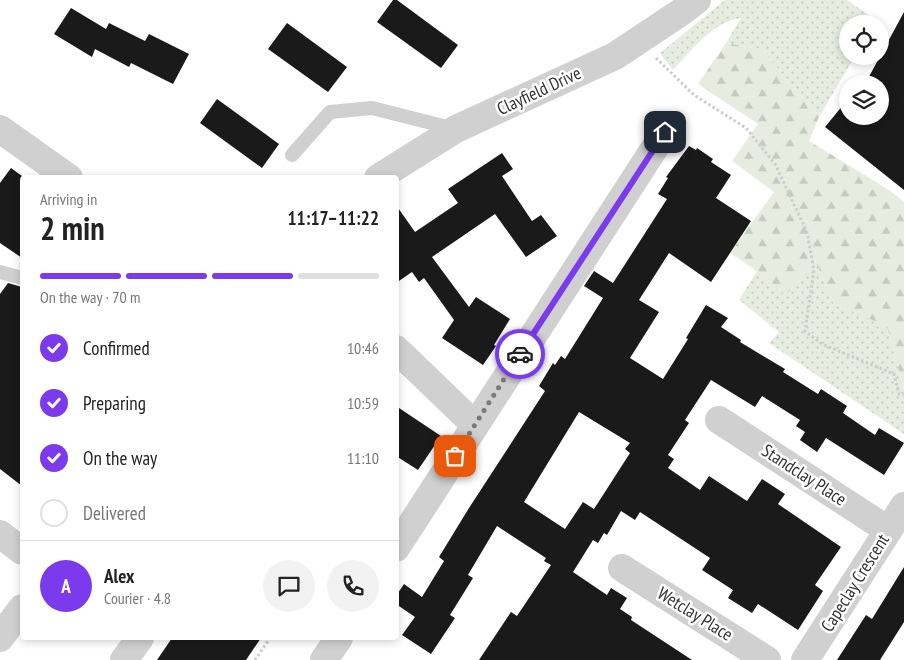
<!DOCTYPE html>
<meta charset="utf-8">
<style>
:root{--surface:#fff;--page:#f2f2f2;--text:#222;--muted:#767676;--line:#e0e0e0;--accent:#7c3aed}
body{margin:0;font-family:"PT Sans Narrow",sans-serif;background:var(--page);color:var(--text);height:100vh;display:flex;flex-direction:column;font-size:19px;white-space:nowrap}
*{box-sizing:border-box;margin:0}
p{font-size:16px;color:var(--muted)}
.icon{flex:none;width:28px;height:28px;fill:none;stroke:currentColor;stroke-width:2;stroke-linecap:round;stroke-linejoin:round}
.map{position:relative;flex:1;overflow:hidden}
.sheet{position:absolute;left:20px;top:175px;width:379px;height:465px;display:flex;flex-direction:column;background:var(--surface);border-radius:5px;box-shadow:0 2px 8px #0003}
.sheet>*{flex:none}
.buttons{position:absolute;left:839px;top:15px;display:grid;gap:10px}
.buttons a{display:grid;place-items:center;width:50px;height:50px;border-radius:50%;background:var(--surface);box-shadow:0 2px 8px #0003;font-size:25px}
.pin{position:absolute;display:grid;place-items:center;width:42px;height:42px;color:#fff;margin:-21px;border-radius:10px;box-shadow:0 2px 8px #0006}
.courier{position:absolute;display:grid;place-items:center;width:50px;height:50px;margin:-25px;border:4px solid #7c3aed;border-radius:50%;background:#fff;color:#222;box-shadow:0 1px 6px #0007}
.summary em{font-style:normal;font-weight:800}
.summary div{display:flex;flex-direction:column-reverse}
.summary{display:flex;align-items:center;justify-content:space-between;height:85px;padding:0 20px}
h1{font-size:32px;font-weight:800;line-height:38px}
.bar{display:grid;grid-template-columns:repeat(4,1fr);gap:8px 5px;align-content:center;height:60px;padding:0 20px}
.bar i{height:6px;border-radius:4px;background:var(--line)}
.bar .active{background:var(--accent)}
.bar p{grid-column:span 4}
.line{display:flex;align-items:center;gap:12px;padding:0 20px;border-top:1px solid var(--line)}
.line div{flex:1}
.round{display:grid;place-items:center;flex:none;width:52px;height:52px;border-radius:26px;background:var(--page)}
ol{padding:0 20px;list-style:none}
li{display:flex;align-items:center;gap:15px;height:55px}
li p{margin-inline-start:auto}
li .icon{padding:5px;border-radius:50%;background:var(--accent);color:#fff;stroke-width:4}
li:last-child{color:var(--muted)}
li i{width:28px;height:28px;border:2px solid var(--line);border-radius:50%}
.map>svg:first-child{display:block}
.grass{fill:url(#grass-dots)}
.forest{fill:url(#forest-firs)}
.building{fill:#1a1a1a;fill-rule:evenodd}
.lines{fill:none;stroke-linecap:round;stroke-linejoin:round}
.path{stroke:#cdcdcd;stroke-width:3;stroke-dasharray:2.5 2.5;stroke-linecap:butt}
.lane{stroke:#d0d0d0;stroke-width:14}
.street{stroke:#d0d0d0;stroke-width:28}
.done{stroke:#7a7a7a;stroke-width:5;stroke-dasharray:0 9}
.route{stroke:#7c3aed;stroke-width:6}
.labels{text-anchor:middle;stroke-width:5;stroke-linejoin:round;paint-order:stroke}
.street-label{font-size:18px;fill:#333;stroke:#fff}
</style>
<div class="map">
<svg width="904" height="660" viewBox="0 0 904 660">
<defs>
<pattern id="grass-dots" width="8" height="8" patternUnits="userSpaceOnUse" patternTransform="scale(1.25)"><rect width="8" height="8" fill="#e6ecdf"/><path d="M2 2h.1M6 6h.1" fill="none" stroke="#c6cbc0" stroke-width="1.8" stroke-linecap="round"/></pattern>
<pattern id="forest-firs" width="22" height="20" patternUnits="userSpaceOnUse" patternTransform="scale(1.25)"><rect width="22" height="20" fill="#e6ecdf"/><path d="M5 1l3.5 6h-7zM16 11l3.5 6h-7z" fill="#c6cbc0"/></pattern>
</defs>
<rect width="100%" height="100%" fill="#fff"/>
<g class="grass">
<path d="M725,0H847L877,21L875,24H848V56H855L819,117L761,49L726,43L741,18C711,23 693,49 673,70L660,53Z"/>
<polygon points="815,260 834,304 887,325 904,390 904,434 769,343 779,332 739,300 757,271 786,295"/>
</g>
<polygon class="forest" points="726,43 761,49 819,117 809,141 889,190 904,202 904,389 887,326 834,304 815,260 786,295 757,271 730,253 774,192 732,161 758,124 698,84"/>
<g class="building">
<polygon points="393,0 397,0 458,45 441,68 377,22"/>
<polygon points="71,8 106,29 109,23 145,41 149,34 189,54 173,84 131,63 129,67 95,49 92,57 54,34"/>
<polygon points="904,12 904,190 825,127 848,99 848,117 880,116 880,84 865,84"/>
<polygon points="287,23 347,67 328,92 268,49"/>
<polygon points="217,99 279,144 262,168 200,123"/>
<path d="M689,146L696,150L697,148L713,159L711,162L731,175L716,198L751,221L711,282L669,253L639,300L659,312L630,358L663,379L688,339L686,338L706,305L728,318L721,327L741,340L740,342L785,369L783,372L818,394L821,389L847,406L843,413L875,435L879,428L904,443L884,475L826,438L817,452L800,440L805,432L796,426L800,420L762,396L755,407L711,380L685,420L689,423L668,455L674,459L668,468L700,490L709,476L747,501L762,479L785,494L778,504L841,547L815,585L823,591L798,630L758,604L752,613L728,598L733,590L702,570L710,558L640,512L635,520L621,511L607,535L604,533L598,543L593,540L573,572L607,595L611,588L627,598L620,609L632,617L631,620L692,660H479L511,612L517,616L551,565L544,561L546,558L497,526L468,575L473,578L450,615L455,618L431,654L402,635L415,617L396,604V596L404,584L422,597L444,561L439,557L469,508L545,391L539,386L553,363L555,365L561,356L565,359L603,298L584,286L594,271L613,283L667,199L658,194L668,178L666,177ZM579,412L630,443L625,449L630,453L594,509L583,502L565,529L524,502Z"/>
<polygon points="502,153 513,169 502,176 532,221 541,215 557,236 526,257 495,214 432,257 469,307 476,297 510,319 494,345 496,346 483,365 442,338 454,320 424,278 419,282 412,272 396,283 396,205 415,232 458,203 448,189"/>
<polygon points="11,168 22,176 22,258 0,243 0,183"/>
<polygon points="8,283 22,287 22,486 0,469 0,294"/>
<polygon points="396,406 441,436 418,470 396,456"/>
<polygon points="904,567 904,622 880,660 837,660 866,615 872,619"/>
<polygon points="172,638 261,638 246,660 157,660"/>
</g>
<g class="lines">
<g class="path">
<polyline points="656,58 694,95 746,128 775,164 807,232 814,270 805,331 822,344 894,374 899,394 904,395"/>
<polyline points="255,660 270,638"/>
</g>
<g class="lane">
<polyline points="292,155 330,112 372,108 455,129"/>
<polyline points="0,272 22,278"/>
</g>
<g class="street">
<polyline points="0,129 69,178"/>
<polyline points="378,178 456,129 615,56 684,10 697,0"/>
<polyline points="396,349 475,425"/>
<polyline points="719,420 888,530"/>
<polyline points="0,534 22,551"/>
<polyline points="396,548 665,132"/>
<polyline points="622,568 767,660"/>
<polyline points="0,638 22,608"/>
<polyline points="124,660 140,638"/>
<polyline points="324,660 339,638"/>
<polyline points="805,660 904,506"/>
</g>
</g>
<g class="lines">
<polyline class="done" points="455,456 520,354"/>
<polyline class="route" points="520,354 665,132"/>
</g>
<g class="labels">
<g class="street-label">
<text transform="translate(539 91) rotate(-25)" y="6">Clayfield Drive</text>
<text transform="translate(804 475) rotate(33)" y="6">Standclay Place</text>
<text transform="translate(855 583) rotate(-58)" y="6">Capeclay Crescent</text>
<text transform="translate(695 614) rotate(32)" y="6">Wetclay Place</text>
</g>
</g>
</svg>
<div class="buttons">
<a><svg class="icon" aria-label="locate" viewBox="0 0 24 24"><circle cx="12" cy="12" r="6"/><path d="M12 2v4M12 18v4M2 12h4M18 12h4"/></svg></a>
<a><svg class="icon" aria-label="layers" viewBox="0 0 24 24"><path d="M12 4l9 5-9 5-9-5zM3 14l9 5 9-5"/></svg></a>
</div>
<div class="pin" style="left:455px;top:456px;background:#ea580c"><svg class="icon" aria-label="bag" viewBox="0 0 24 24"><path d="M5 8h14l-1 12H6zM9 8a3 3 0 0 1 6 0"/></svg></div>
<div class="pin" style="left:665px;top:132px;background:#1f2937"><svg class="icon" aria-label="home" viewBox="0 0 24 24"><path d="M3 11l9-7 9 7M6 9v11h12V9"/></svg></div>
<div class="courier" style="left:520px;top:354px"><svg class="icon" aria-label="car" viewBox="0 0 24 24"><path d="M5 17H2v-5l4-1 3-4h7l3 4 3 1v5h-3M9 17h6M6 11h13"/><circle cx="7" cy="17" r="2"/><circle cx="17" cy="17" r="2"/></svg></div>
<section class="sheet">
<div class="summary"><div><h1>2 min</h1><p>Arriving in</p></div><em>11:17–11:22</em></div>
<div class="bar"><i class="active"></i><i class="active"></i><i class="active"></i><i></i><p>On the way · 70 m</p></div>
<ol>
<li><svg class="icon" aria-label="check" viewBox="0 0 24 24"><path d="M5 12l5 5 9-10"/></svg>Confirmed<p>10:46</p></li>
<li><svg class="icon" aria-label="check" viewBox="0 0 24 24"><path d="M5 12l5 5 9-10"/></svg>Preparing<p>10:59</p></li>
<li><svg class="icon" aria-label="check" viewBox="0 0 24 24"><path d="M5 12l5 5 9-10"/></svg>On the way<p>11:10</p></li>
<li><i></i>Delivered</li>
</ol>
<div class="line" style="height:90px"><b class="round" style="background:var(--accent);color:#fff">A</b><div><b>Alex</b><p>Courier · 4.8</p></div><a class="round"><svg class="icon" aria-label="chat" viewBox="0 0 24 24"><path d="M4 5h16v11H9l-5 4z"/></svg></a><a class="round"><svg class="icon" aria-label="phone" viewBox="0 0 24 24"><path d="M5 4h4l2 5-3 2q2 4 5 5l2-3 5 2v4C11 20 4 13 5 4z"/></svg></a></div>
</section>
</div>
